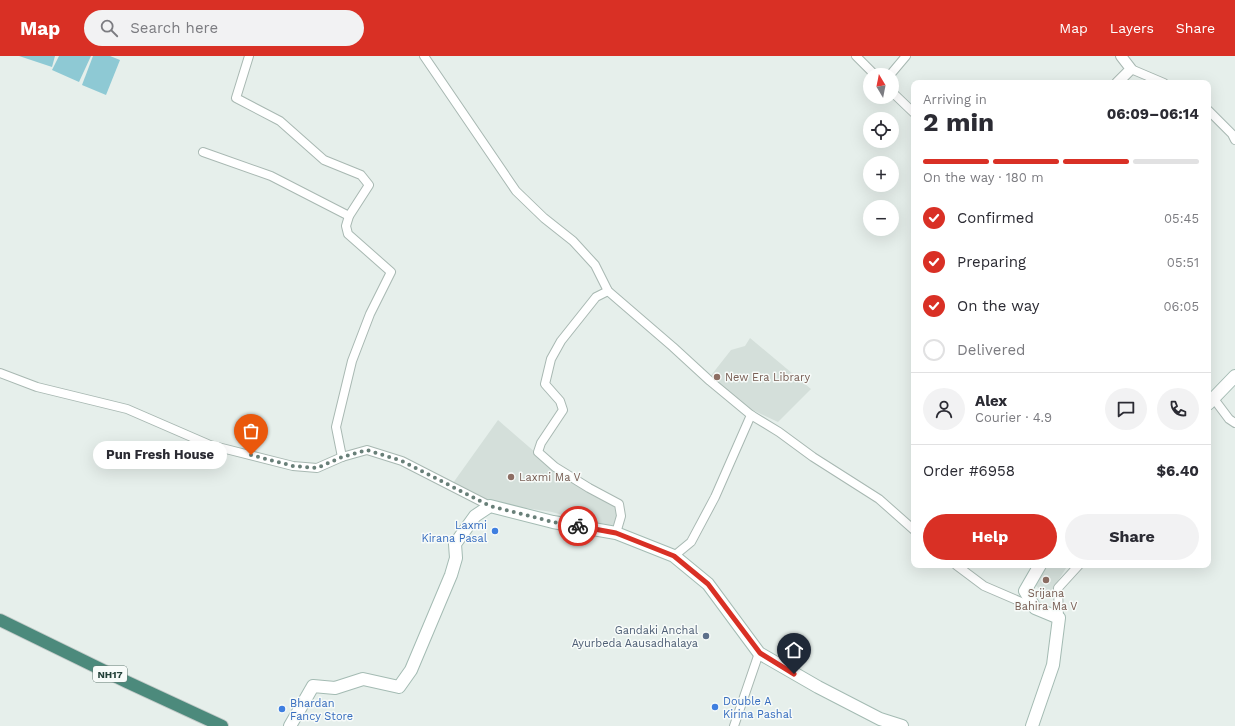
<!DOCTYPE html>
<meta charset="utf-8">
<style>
:root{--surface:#fff;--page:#f2f2f3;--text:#2b2b33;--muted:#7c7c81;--line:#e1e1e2;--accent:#d93025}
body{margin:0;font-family:"Work Sans",sans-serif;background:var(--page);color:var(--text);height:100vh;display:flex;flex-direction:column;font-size:15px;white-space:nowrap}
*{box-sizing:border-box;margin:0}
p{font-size:13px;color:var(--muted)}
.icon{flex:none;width:22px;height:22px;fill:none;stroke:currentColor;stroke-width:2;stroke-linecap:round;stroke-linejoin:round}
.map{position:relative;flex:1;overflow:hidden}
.drawer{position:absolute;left:911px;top:24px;width:300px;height:488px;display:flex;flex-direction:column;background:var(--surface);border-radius:8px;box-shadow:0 4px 16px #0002}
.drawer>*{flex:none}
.needle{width:26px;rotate:350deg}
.buttons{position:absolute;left:863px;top:12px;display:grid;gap:8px}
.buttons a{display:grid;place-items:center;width:36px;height:36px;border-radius:50%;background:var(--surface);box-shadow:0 4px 16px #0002;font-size:20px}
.pin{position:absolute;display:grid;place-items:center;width:34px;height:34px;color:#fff;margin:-41px -17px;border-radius:50% 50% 50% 0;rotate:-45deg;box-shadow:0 0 4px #0007}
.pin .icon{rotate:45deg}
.courier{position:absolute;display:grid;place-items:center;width:40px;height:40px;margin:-20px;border:3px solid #d93025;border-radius:50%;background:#fff;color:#222;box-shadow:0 1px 5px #0007}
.bubble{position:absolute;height:28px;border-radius:14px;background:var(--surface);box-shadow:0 4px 16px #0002;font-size:13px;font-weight:700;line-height:28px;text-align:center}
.overview em{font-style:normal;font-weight:700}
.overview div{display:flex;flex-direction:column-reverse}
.overview{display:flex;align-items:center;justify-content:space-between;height:68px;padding:0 12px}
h1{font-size:26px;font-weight:700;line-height:30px}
.bar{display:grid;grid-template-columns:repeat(4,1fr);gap:6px 4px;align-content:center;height:48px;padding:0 12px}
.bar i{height:5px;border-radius:3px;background:var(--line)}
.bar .selected{background:var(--accent)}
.bar p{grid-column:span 4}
.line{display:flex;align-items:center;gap:10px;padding:0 12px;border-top:1px solid var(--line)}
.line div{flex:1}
.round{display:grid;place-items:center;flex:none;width:42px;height:42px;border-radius:21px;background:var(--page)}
ol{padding:0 12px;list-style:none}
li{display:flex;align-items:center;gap:12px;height:44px}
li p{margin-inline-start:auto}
li .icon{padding:4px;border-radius:50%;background:var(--accent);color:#fff;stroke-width:4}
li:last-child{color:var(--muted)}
li i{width:22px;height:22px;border:2px solid var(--line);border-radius:50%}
.cta{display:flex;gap:8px;margin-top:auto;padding:8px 12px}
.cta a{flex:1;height:46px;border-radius:24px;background:var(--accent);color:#fff;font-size:16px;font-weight:700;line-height:46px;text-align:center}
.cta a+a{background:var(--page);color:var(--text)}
header{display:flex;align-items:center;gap:24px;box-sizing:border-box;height:56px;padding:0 20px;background:var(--accent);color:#fff}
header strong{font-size:19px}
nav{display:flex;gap:22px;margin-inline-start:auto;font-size:14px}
.search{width:280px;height:36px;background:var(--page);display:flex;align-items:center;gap:10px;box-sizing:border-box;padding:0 14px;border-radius:22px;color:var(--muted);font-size:15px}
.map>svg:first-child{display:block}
.built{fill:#d4dfda}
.water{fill:#8ec9d4}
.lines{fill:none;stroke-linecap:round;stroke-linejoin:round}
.minor-casing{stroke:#a8b8b2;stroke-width:10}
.tertiary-casing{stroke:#a8b8b2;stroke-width:12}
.secondary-casing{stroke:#a4bbb3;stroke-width:14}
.trunk-casing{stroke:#c2cac8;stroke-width:14}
.minor{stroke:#fff;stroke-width:8}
.tertiary{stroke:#fff;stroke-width:10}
.secondary{stroke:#fff;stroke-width:12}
.trunk{stroke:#4c8a7c;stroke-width:12}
.done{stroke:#687f78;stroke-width:4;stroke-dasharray:0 7.2}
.route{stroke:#d93025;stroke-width:5}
.education-dot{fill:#8d6e63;stroke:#f7fbf9;stroke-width:1.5}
.shop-dot{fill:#3f7fe0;stroke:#f7fbf9;stroke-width:1.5}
.service-dot{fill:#5c6f8a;stroke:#f7fbf9;stroke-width:1.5}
.labels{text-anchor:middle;stroke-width:3;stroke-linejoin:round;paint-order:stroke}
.shield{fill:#f7fbf9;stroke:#637a73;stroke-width:1}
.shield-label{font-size:10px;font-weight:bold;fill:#24423a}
.education-label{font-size:11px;fill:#785e54;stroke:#f7fbf9;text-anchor:start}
.shop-label{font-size:11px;fill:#366cbe;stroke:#f7fbf9;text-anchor:start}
.service-label{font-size:11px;fill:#4e5e75;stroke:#f7fbf9;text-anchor:end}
</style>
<header>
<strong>Map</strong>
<div class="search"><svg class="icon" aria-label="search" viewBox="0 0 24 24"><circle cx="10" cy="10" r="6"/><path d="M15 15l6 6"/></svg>Search here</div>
<nav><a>Map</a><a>Layers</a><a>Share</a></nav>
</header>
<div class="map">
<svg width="1235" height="670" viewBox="0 0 1235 670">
<rect width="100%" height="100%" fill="#e6efeb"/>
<g class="built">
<polygon points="750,282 811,333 778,366 742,349 709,322 731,294 745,290"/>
<polygon points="498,364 536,397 615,449 619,458 611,473 552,456 512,450 482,443 453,427"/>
<polygon points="1043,509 1068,509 1049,539 1033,528"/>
</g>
<g class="water">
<polygon points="19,0 55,0 52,11"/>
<polygon points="59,0 91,0 79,26 52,14"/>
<polygon points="93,0 110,0 120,4 106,39 82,29"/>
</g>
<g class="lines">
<g class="minor-casing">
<g id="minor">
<polyline points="249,0 236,42 280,65 324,104 361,119 369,129 349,160 346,170 348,178 391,216 370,258 352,305 336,371 342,401"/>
<polyline points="424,0 516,135 544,162 573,185 595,209 608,235 673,291 710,325 751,359 779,376 813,401 879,443 914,474"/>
<polyline points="856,0 875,19"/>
<polyline points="1131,13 1164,27"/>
<polyline points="890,19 906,0"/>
<polyline points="892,36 914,57"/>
<polyline points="1208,54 1232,78 1235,84"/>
<polyline points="203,96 271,120 349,160"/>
<polyline points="608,235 596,241 561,285 551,303 545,328 560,345 563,354 541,387 538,396 555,411 589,432 619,448 621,460 616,477"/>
<polyline points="0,317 37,331 127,353 210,389 293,410 317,412 342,401 367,394 402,405 490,450"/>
<polyline points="1214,343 1229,363 1235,367"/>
<polyline points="674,500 691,486 715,441 751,359"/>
<polyline points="956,509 984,530 1035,552"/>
<polyline points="1059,562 1058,532 1079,509"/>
<polyline points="734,670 759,597"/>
</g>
</g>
<g class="tertiary-casing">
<polyline id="tertiary" points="1117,27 1131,13 1121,0"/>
</g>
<g class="secondary-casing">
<g id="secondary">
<polyline points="1208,348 1235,320"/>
<polyline points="290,670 313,630 335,632 363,623 399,631 411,614 451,519 456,502 455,488 475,460 490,450 553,466 616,477 674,500 708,528 759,597 818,631 880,663 902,670"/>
<polyline points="1032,670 1053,609 1059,562 1035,552 1025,535 1040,509"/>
</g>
</g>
<g class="trunk-casing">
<polyline id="trunk" points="0,564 127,626 222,670"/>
</g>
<use href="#minor" class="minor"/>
<use href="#tertiary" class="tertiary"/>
<use href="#secondary" class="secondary"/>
<use href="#trunk" class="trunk"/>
</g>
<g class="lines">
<polyline class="done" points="251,399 293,410 317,412 342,401 367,394 402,405 490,450 553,466 578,470"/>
<polyline class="route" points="578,470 616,477 674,500 708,528 760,597 794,618"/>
</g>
<g class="education-dot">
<circle cx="717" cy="321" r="4"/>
<circle cx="511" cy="421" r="4"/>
<circle cx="1046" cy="524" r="4"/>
</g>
<g class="shop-dot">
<circle cx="495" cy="475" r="4"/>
<circle cx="715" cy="651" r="4"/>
<circle cx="282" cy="653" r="4"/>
</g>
<circle class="service-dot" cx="706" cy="580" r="4"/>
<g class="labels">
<rect class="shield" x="93" y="610" width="34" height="16" rx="3"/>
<g class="shield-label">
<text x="110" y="622">NH17</text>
</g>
<g class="education-label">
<text x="725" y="325">New Era Library</text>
<text x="519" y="425">Laxmi Ma V</text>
<text x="1046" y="541" text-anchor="middle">Srijana<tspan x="1046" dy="13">Bahira Ma V</tspan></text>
</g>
<g class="shop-label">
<text x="487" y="473" text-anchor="end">Laxmi<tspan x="487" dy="13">Kirana Pasal</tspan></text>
<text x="723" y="649">Double A<tspan x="723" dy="13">Kirina Pashal</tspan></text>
<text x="290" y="651">Bhardan<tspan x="290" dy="13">Fancy Store</tspan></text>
</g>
<g class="service-label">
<text x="698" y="578">Gandaki Anchal<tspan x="698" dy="13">Ayurbeda Aausadhalaya</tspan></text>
</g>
</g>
</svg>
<div class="buttons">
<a><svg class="needle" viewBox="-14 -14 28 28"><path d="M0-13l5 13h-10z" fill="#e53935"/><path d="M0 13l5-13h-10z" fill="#7c7c81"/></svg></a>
<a><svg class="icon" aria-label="locate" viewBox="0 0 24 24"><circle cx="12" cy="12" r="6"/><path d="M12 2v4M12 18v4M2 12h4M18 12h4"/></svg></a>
<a>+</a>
<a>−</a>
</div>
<div class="pin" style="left:251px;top:399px;background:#ea580c"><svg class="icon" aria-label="bag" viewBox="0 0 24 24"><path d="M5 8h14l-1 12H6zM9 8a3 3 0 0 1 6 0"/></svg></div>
<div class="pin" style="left:794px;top:618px;background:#1f2937"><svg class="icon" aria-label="home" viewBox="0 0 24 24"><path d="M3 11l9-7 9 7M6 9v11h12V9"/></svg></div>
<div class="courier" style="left:578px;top:470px"><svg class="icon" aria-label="bike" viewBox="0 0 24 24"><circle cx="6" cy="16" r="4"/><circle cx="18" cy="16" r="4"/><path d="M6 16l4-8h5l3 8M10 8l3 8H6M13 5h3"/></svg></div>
<div class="bubble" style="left:93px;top:385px;width:134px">Pun Fresh House</div>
<section class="drawer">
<div class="overview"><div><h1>2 min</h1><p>Arriving in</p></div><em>06:09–06:14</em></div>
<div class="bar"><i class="selected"></i><i class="selected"></i><i class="selected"></i><i></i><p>On the way · 180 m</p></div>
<ol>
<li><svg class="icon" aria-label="check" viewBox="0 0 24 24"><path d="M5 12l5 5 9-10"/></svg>Confirmed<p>05:45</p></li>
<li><svg class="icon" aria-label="check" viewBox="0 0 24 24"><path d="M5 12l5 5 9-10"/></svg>Preparing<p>05:51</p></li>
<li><svg class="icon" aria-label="check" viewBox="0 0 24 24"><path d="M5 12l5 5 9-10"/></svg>On the way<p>06:05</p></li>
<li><i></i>Delivered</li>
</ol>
<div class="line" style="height:72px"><a class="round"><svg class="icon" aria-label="person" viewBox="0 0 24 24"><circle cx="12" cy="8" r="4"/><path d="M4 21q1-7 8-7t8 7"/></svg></a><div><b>Alex</b><p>Courier · 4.9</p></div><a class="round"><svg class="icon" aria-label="chat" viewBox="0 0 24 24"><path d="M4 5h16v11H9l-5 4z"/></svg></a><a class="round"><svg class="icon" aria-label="phone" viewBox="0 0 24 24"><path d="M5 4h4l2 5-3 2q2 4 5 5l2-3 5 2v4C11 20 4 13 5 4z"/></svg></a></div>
<div class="line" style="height:52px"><div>Order #6958</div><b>$6.40</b></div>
<div class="cta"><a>Help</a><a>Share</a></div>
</section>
</div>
